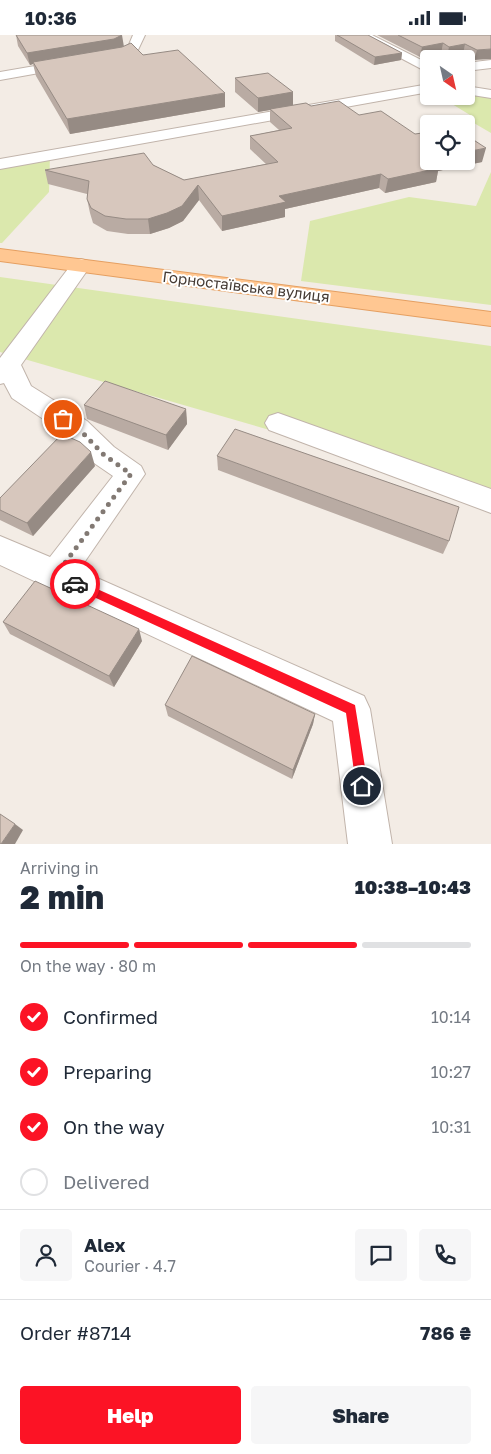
<!DOCTYPE html>
<meta charset="utf-8">
<style>
:root{--surface:#fff;--page:#f6f6f7;--text:#1f2937;--muted:#747a83;--line:#e0e1e3;--accent:#fc1325}
body{margin:0;font-family:"Golos Text",sans-serif;background:var(--page);color:var(--text);height:100vh;display:flex;flex-direction:column;font-size:19px;white-space:nowrap}
*{box-sizing:border-box;margin:0}
p{font-size:16px;color:var(--muted)}
.icon{flex:none;width:28px;height:28px;fill:none;stroke:currentColor;stroke-width:2;stroke-linecap:round;stroke-linejoin:round}
.map{position:relative;height:809px;overflow:hidden}
.sheet{display:flex;flex-direction:column;background:var(--surface);flex:1}
.sheet>*{flex:none}
.needle{width:32px;rotate:146deg}
.buttons{position:absolute;left:420px;top:15px;display:grid;gap:10px}
.buttons a{display:grid;place-items:center;width:55px;height:55px;border-radius:5px;background:var(--surface);box-shadow:0 1px 4px #0004;font-size:25px}
.pin{position:absolute;display:grid;place-items:center;width:42px;height:42px;color:#fff;margin:-21px;border:2px solid #fff;border-radius:50%;box-shadow:0 1px 5px #0007}
.courier{position:absolute;display:grid;place-items:center;width:50px;height:50px;margin:-25px;border:4px solid #fc1325;border-radius:50%;background:#fff;color:#222;box-shadow:0 1px 6px #0007}
.overview em{font-style:normal;font-weight:800}
.overview div{display:flex;flex-direction:column-reverse}
.overview{display:flex;align-items:center;justify-content:space-between;height:85px;padding:0 20px}
h1{font-size:32px;font-weight:800;line-height:38px}
.bar{display:grid;grid-template-columns:repeat(4,1fr);gap:8px 5px;align-content:center;height:60px;padding:0 20px}
.bar i{height:6px;border-radius:4px;background:var(--line)}
.bar .active{background:var(--accent)}
.bar p{grid-column:span 4}
.line{display:flex;align-items:center;gap:12px;padding:0 20px;border-top:1px solid var(--line)}
.line div{flex:1}
.round{display:grid;place-items:center;flex:none;width:52px;height:52px;border-radius:5px;background:var(--page)}
ol{padding:0 20px;list-style:none}
li{display:flex;align-items:center;gap:15px;height:55px}
li p{margin-inline-start:auto}
li .icon{padding:5px;border-radius:50%;background:var(--accent);color:#fff;stroke-width:4}
li:last-child{color:var(--muted)}
li i{width:28px;height:28px;border:2px solid var(--line);border-radius:50%}
.cta{display:flex;gap:10px;margin-top:auto;padding:10px 20px}
.cta a{flex:1;height:58px;border-radius:5px;background:var(--accent);color:#fff;font-size:20px;font-weight:800;line-height:58px;text-align:center}
.cta a+a{background:var(--page);color:var(--text)}
.status{display:flex;justify-content:space-between;align-items:center;height:35px;padding:0 25px;background:var(--surface);direction:ltr}
.status svg{height:14px;fill:currentColor}
.map>svg:first-child{display:block}
.green{fill:#dbe8ad}
.lines{fill:none;stroke-linecap:round;stroke-linejoin:round}
.minor-casing{stroke:#c1b4ab;stroke-width:2}
.major-casing{stroke:#e59f61;stroke-width:2}
.minor{fill:#fff;fill-rule:evenodd}
.major{fill:#ffc792;fill-rule:evenodd}
.wall{fill:#b9aba3}
.shaded-wall{fill:#968b84}
.building{fill:#d7c7bd;stroke:#968b84}
.route{fill:#fc1325}
.done{stroke:#827973;stroke-width:5;stroke-dasharray:0 9}
.labels{text-anchor:middle;stroke-width:4;stroke-linejoin:round;paint-order:stroke}
.far-street-label{font-size:15px;fill:#453b35;stroke:#fff}
</style>
<div class="status"><b>10:36</b><svg viewBox="0 0 49 12"><path d="M0 12V9h3v3zM5 12V6h3v6zM10 12V3h3v9zM15 12V0h3v12zM26 1h20v11H26zM47 4h2v5h-2z"/></svg></div>
<div class="map">
<svg width="491" height="809" viewBox="0 0 491 809">
<rect width="100%" height="100%" fill="#f3ece5"/>
<g class="green">
<polygon points="466,59 491,63 491,98 467,84 470,80 439,61 466,61"/>
<polygon points="50,119 49,157 2,208 0,208 0,129"/>
<polygon points="491,137 491,270 301,246 310,186 409,162 476,171"/>
<polygon points="0,242 491,311 491,459 0,317"/>
</g>
<g class="lines">
<g class="minor-casing">
<g id="minor">
<polygon points="133,0 145,0 137,17 123,23 0,45 0,37 116,17 128,12"/>
<polygon points="357,0 372,0 429,29 429,38"/>
<polygon points="491,25 491,33 466,36 466,28"/>
<polygon points="429,49 429,57 0,134 0,124"/>
<polygon points="466,51 491,55 491,63 466,59"/>
<polygon points="81,224 88,226 91,230 21,330 31,351 87,386 114,412 141,431 145,439 79,535 364,661 370,674 392,809 348,809 333,686 0,530 0,501 50,522 113,441 94,428 67,400 12,363 4,348 0,349 0,323 74,226"/>
<polygon points="278,378 491,454 491,478 269,395 265,388 269,381"/>
</g>
</g>
<g class="major-casing">
<polygon id="major" points="0,214 491,277 491,291 0,226"/>
</g>
<use href="#minor" class="minor"/>
<use href="#major" class="major"/>
</g>
<g class="wall">
<polygon points="16,0 123,11 143,20 225,72 70,99 36,41 33,29 30,30 18,11"/>
<polygon points="335,0 368,0 402,18 401,25 374,30 335,6"/>
<polygon points="377,0 491,0 474,25 463,19 447,22 441,19 420,22"/>
<polygon points="235,43 293,57 293,70 311,71 359,80 415,99 482,127 438,136 436,147 385,158 379,153 285,174 285,182 222,196 199,165 183,186 169,193 150,199 128,199 107,196 93,188 90,178 87,164 87,159 48,149 45,135 153,130 184,145 266,129 250,114 250,101 279,95 270,87 270,75 258,77 235,57"/>
<polygon points="84,370 186,374 187,389 168,415 87,384"/>
<polygon points="217,421 449,506 443,519 218,435"/>
<polygon points="95,431 33,501 0,485 0,463"/>
<polygon points="3,587 142,606 114,652 10,599"/>
<polygon points="165,670 315,679 313,689 292,744 168,681"/>
</g>
<g class="shaded-wall">
<polygon points="122,0 124,12 33,27 33,29 30,30 27,18"/>
<polygon points="443,8 441,19 420,22 422,12"/>
<polygon points="465,9 463,19 447,22 449,12"/>
<polygon points="491,14 491,24 474,25 477,15"/>
<polygon points="402,18 401,25 374,30 375,22"/>
<polygon points="293,57 293,71 258,77 258,63"/>
<polygon points="225,58 225,72 70,99 67,84"/>
<polygon points="486,113 482,127 438,136 436,147 385,158 388,144 429,125 429,126 466,126 466,117"/>
<polygon points="381,139 379,153 285,174 285,182 222,196 222,181 279,161"/>
<polygon points="198,150 199,165 183,186 169,193 150,199 148,184"/>
<polygon points="186,374 187,389 168,415 166,400"/>
<polygon points="91,417 95,431 33,501 27,488"/>
<polygon points="139,594 142,606 114,652 109,641"/>
<polygon points="315,679 313,689 292,744 293,735"/>
<polygon points="15,789 23,795 15,809 1,809"/>
</g>
<g class="building">
<polygon points="16,0 122,0 114,4 27,18"/>
<polygon points="337,0 368,0 402,18 375,22"/>
<polygon points="398,0 491,0 491,14 477,15 465,9 449,12 443,8 422,12"/>
<polygon points="131,8 143,20 178,15 225,58 67,84 33,27 122,12"/>
<polygon points="268,38 293,57 258,63 235,43"/>
<polygon points="339,66 359,80 381,76 415,99 429,97 429,125 428,125 439,133 388,144 381,139 279,161 286,167 222,181 198,150 182,171 167,178 148,184 126,184 105,181 91,173 87,164 89,146 45,135 144,118 153,130 184,145 278,127 250,101 292,93 270,74 306,68 311,71"/>
<polygon points="466,100 486,113 466,117"/>
<polygon points="105,346 186,374 166,400 84,370"/>
<polygon points="235,394 459,472 449,506 217,421"/>
<polygon points="62,399 80,407 91,417 27,488 0,475 0,463"/>
<polygon points="35,546 139,594 109,641 3,587"/>
<polygon points="192,621 315,679 293,735 165,670"/>
<polygon points="0,779 15,789 1,809 0,809"/>
</g>
<polygon class="route" points="75,544 355,670 368,751 366,756 362,757 358,756 356,751 346,678 72,552 70,549"/>
<g class="lines">
<polyline class="done" points="63,384 77,392 104,420 131,439 56,540 75,549"/>
</g>
<g class="labels">
<g class="far-street-label">
<text transform="translate(246 252) rotate(7)" y="5">Горностаївська вулиця</text>
</g>
</g>
</svg>
<div class="buttons">
<a><svg class="needle" viewBox="-14 -14 28 28"><path d="M0-13l5 13h-10z" fill="#e53935"/><path d="M0 13l5-13h-10z" fill="#747a83"/></svg></a>
<a><svg class="icon" aria-label="locate" viewBox="0 0 24 24"><circle cx="12" cy="12" r="6"/><path d="M12 2v4M12 18v4M2 12h4M18 12h4"/></svg></a>
</div>
<div class="pin" style="left:63px;top:384px;background:#ea580c"><svg class="icon" aria-label="bag" viewBox="0 0 24 24"><path d="M5 8h14l-1 12H6zM9 8a3 3 0 0 1 6 0"/></svg></div>
<div class="pin" style="left:362px;top:751px;background:#1f2937"><svg class="icon" aria-label="home" viewBox="0 0 24 24"><path d="M3 11l9-7 9 7M6 9v11h12V9"/></svg></div>
<div class="courier" style="left:75px;top:549px"><svg class="icon" aria-label="car" viewBox="0 0 24 24"><path d="M5 17H2v-5l4-1 3-4h7l3 4 3 1v5h-3M9 17h6M6 11h13"/><circle cx="7" cy="17" r="2"/><circle cx="17" cy="17" r="2"/></svg></div>
</div>
<section class="sheet">
<div class="overview"><div><h1>2 min</h1><p>Arriving in</p></div><em>10:38–10:43</em></div>
<div class="bar"><i class="active"></i><i class="active"></i><i class="active"></i><i></i><p>On the way · 80 m</p></div>
<ol>
<li><svg class="icon" aria-label="check" viewBox="0 0 24 24"><path d="M5 12l5 5 9-10"/></svg>Confirmed<p>10:14</p></li>
<li><svg class="icon" aria-label="check" viewBox="0 0 24 24"><path d="M5 12l5 5 9-10"/></svg>Preparing<p>10:27</p></li>
<li><svg class="icon" aria-label="check" viewBox="0 0 24 24"><path d="M5 12l5 5 9-10"/></svg>On the way<p>10:31</p></li>
<li><i></i>Delivered</li>
</ol>
<div class="line" style="height:90px"><a class="round"><svg class="icon" aria-label="person" viewBox="0 0 24 24"><circle cx="12" cy="8" r="4"/><path d="M4 21q1-7 8-7t8 7"/></svg></a><div><b>Alex</b><p>Courier · 4.7</p></div><a class="round"><svg class="icon" aria-label="chat" viewBox="0 0 24 24"><path d="M4 5h16v11H9l-5 4z"/></svg></a><a class="round"><svg class="icon" aria-label="phone" viewBox="0 0 24 24"><path d="M5 4h4l2 5-3 2q2 4 5 5l2-3 5 2v4C11 20 4 13 5 4z"/></svg></a></div>
<div class="line" style="height:65px"><div>Order #8714</div><b>786 ₴</b></div>
<div class="cta"><a>Help</a><a>Share</a></div>
</section>
